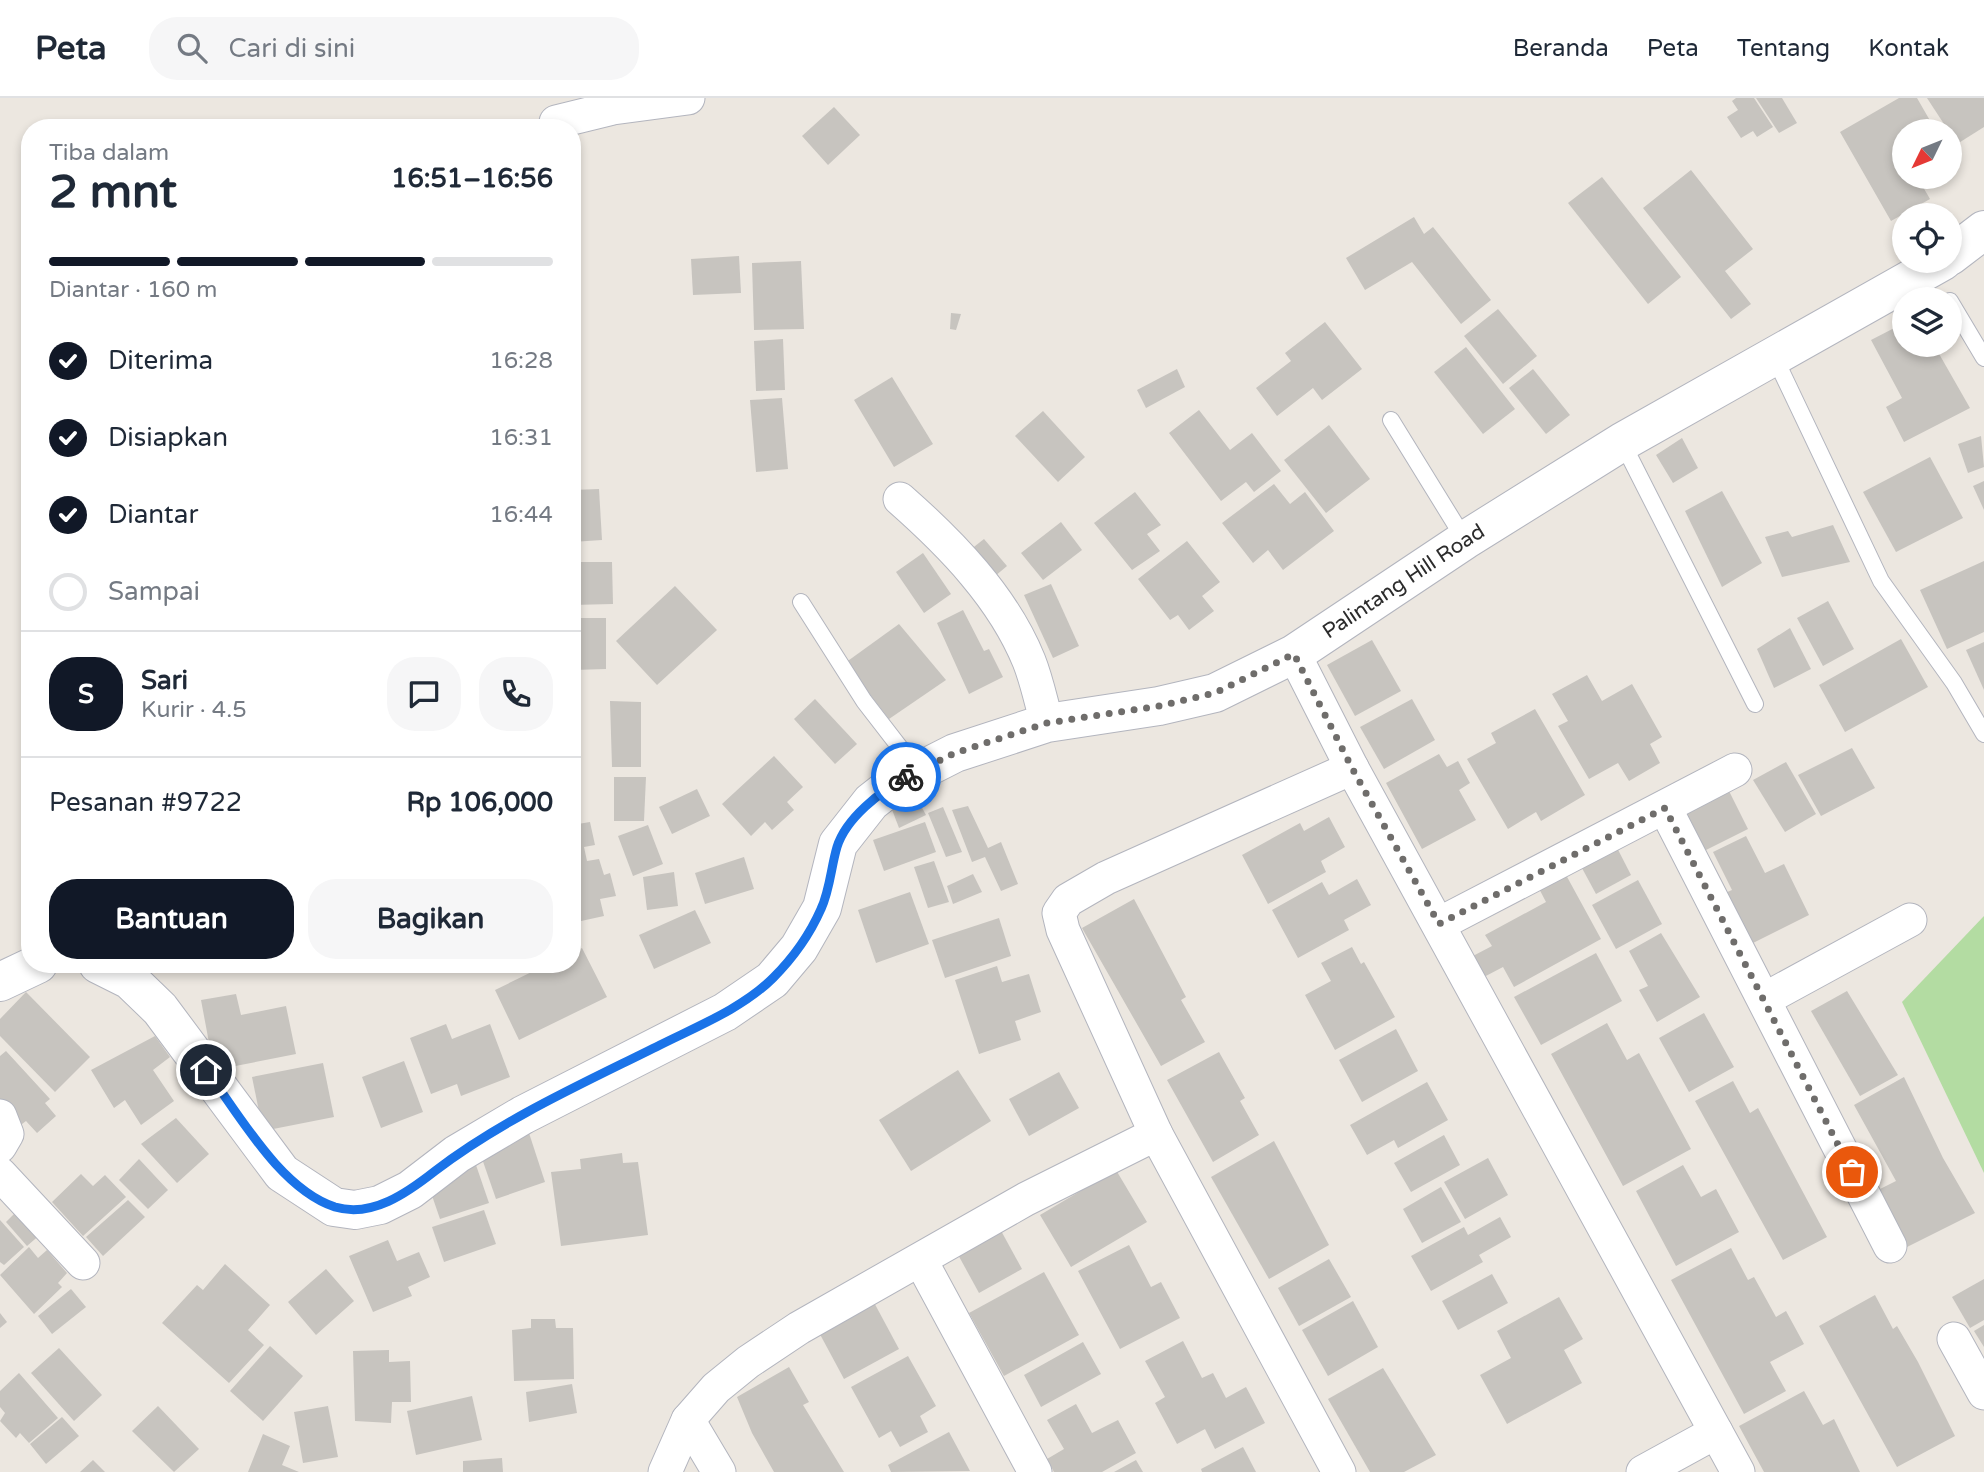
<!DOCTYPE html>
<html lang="id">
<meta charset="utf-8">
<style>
:root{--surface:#fff;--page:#f6f6f7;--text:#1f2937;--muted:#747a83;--line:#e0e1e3;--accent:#111827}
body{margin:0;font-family:"Varela Round",sans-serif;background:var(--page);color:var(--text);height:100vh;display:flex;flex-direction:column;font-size:26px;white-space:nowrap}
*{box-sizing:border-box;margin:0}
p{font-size:23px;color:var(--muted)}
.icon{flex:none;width:38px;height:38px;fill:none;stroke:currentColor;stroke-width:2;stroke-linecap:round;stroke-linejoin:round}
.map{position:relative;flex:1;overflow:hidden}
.sheet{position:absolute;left:21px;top:21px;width:560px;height:854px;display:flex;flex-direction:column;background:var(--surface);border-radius:28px;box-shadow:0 4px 10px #0003}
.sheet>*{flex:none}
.needle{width:46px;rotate:227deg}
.controls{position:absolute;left:1892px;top:21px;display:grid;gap:14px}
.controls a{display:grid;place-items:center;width:70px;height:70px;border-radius:50%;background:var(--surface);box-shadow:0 4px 10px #0003;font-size:35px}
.pin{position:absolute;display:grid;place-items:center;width:60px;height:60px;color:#fff;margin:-30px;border:4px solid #fff;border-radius:50%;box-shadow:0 2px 7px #0007}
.courier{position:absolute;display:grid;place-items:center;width:70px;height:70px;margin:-35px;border:5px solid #1a73e8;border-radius:50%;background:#fff;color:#222;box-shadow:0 2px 9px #0007}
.summary em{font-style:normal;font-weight:700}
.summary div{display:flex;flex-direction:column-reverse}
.summary{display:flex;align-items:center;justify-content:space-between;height:119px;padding:0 28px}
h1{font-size:46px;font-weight:700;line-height:52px}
.bar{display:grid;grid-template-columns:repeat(4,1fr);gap:10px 7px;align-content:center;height:84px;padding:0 28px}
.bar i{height:9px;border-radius:5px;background:var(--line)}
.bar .selected{background:var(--accent)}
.bar p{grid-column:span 4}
.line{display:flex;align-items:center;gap:18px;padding:0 28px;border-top:2px solid var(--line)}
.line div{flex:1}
.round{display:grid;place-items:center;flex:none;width:74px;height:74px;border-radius:28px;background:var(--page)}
ol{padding:0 28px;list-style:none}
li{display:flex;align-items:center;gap:21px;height:77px}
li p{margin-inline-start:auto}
li .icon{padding:7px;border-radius:50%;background:var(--accent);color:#fff;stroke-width:4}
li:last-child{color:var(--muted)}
li i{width:38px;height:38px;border:4px solid var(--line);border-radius:50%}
.action{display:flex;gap:14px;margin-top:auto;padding:14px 28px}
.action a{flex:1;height:80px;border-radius:28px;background:var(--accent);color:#fff;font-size:28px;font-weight:700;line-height:80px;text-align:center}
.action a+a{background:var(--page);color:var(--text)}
header{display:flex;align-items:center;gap:42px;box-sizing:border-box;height:98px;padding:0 35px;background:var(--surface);border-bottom:2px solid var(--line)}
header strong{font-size:33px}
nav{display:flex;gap:38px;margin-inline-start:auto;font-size:24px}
.search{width:490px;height:63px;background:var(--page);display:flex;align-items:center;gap:18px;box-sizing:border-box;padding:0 24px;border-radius:28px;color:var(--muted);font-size:26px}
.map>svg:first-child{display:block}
.green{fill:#b3dca2}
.building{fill:#c7c4bf}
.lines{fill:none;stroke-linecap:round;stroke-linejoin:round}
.service-casing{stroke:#b3b5be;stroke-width:18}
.minor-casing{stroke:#b3b5be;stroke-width:35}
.tertiary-casing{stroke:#b3b5be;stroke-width:40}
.service{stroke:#fff;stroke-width:16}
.minor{stroke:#fff;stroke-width:33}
.tertiary{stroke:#fff;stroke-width:38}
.done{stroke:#6f6d6b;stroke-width:7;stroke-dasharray:0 12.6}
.route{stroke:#1a73e8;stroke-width:9}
.labels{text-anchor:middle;stroke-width:5;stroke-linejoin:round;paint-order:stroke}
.street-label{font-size:21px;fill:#2c2c2c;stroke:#fff}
</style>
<header>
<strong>Peta</strong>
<div class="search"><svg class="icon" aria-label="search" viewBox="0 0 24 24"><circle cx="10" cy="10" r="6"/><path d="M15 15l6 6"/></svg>Cari di sini</div>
<nav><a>Beranda</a><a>Peta</a><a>Tentang</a><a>Kontak</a></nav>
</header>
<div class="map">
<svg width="1984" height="1374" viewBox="0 0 1984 1374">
<rect width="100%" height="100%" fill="#ece7e0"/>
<polygon class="green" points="1984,818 1984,1075 1902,904"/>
<g class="building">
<polygon points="1736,0 1754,0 1773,29 1757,39 1753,33 1741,40 1727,19 1738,12 1732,3"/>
<polygon points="1756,0 1782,0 1797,25 1779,35"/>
<polygon points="1899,0 1917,0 1936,33 1904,33 1904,79 1924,79 1919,82 1930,101 1891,123 1840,34"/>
<polygon points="1927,0 1984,0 1984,29 1957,46"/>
<polygon points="834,9 860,37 828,67 802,38"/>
<polygon points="1691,72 1753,151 1725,173 1751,206 1731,221 1643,110"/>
<polygon points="1602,79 1681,179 1648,206 1568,105"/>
<polygon points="1414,119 1424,136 1433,129 1491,202 1461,226 1412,164 1365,192 1346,160"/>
<polygon points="739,158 741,195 693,197 691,161"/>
<polygon points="801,163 804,231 754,232 752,165"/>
<polygon points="1498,211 1537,258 1503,286 1464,238"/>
<polygon points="951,215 961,216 956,232 950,231"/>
<polygon points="1325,224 1362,271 1322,302 1313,290 1277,318 1256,290 1291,263 1285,255"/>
<polygon points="1904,225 1904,247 1934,247 1970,310 1904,344 1886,309 1902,300 1871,242"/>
<polygon points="783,241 785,292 756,293 754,243"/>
<polygon points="1466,249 1515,311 1483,336 1434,274"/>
<polygon points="1177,271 1185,289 1146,310 1137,292"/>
<polygon points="1533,271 1570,317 1546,336 1509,290"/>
<polygon points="892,279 933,346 894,369 854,302"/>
<polygon points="782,300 788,371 756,374 750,302"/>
<polygon points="1199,312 1230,352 1252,335 1281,373 1254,394 1246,384 1221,403 1169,335"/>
<polygon points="1043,313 1085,359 1058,384 1015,338"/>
<polygon points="1329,327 1370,381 1326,415 1284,362"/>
<polygon points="1981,338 1984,369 1968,375 1958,346"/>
<polygon points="1682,340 1698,370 1673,385 1656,357"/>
<polygon points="1930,359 1963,420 1896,454 1863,394"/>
<polygon points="1984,383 1984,412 1973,388"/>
<polygon points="1274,386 1290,406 1305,394 1334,433 1283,472 1268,452 1253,465 1222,425"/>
<polygon points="599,391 602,442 572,444 572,392"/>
<polygon points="1722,393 1762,465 1722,489 1685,413"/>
<polygon points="1135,394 1161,427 1147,436 1160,453 1132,472 1094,425"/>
<polygon points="1061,424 1082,452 1043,482 1021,455"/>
<polygon points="1833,427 1850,464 1782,479 1765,439 1788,433 1792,439"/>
<polygon points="984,441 1007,468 988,484 965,456"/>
<polygon points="1187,443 1220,484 1202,498 1214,513 1189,532 1178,517 1170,522 1138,481"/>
<polygon points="923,455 951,496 924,515 896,474"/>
<polygon points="1984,463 1984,534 1947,551 1920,492"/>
<polygon points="572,464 612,464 613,506 572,507"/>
<polygon points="1051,486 1079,548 1053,560 1024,497"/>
<polygon points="675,488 717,532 657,587 616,543"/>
<polygon points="1828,503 1854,551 1823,568 1797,520"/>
<polygon points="963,512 984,553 989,551 1003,579 969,596 937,525"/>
<polygon points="573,520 606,520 606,571 574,572"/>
<polygon points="899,526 946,582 889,621 845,565"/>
<polygon points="1790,530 1811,571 1774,590 1757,551"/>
<polygon points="1901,541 1928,589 1845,634 1819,587"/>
<polygon points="1372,542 1401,593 1355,618 1327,567"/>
<polygon points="1984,544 1984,592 1966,552"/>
<polygon points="1587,577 1602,603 1632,586 1662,639 1650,646 1660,665 1629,683 1618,665 1589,681 1558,628 1568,623 1552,596"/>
<polygon points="815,601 857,646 835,666 794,621"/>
<polygon points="1412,601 1435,642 1384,671 1360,629"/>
<polygon points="610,603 641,604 641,669 612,669"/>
<polygon points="1535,611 1585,697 1541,723 1536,714 1508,731 1467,661 1496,645 1491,635"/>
<polygon points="1852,650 1875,690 1821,718 1798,677"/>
<polygon points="1439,656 1447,669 1458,663 1470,685 1459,692 1476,722 1422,751 1386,685"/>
<polygon points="774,658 803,689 787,704 794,712 772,732 765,724 751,738 722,706"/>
<polygon points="1786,664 1816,716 1785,734 1753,682"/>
<polygon points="614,679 646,679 644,723 614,723"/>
<polygon points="1725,685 1748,731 1704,753 1680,706"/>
<polygon points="697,691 710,718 672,736 659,709"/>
<polygon points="915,697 926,717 899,730 891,709"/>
<polygon points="968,708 988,750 1001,744 1018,786 1001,793 985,759 972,764 952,712"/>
<polygon points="943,709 962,754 946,759 928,715"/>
<polygon points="1329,719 1345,749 1321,763 1326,774 1268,806 1242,757 1300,725 1304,733"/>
<polygon points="590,724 595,747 584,749 587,763 599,761 604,777 610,775 616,798 600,801 604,818 572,825 572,727"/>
<polygon points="925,724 936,754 884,773 873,742"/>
<polygon points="648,727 663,766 633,778 618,738"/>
<polygon points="1746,738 1765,775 1784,766 1809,817 1751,846 1725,795 1732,792 1713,754"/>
<polygon points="1612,740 1631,777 1596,796 1576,759"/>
<polygon points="744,759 754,791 705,806 695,775"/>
<polygon points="934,763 949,804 928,810 914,769"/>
<polygon points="1560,766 1601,841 1514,889 1503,869 1482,880 1471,859 1492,848 1485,837 1546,804 1534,781"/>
<polygon points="674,774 678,808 647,812 643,779"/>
<polygon points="973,776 982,794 953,806 947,788"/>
<polygon points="1357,781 1371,807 1344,822 1349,832 1298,860 1272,812 1322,784 1329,797"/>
<polygon points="1638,782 1662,826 1616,851 1592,807"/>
<polygon points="910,794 929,846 876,865 858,812"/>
<polygon points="1134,801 1186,899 1181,902 1205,944 1161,968 1082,830"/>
<polygon points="695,812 711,845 654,871 639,837"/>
<polygon points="999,820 1011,858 945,880 932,842"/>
<polygon points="1661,835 1700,899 1657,924 1639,892 1648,888 1629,853"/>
<polygon points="1352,849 1361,866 1364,864 1395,919 1335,952 1305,897 1331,883 1321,865"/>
<polygon points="582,850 607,899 519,942 495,892 548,866 572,866 572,855"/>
<polygon points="1596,855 1622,903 1541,947 1514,899"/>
<polygon points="997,868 1002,884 1029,876 1041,914 1015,923 1021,942 979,956 955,882"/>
<polygon points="1847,893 1898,977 1860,998 1811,913"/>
<polygon points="26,894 90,959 55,994 0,938 0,921"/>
<polygon points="236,896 241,917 286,908 296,956 220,971 215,949 210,950 201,902"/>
<polygon points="1704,915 1734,969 1689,994 1659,940"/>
<polygon points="1607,925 1627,962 1639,955 1691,1051 1623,1088 1551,956"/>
<polygon points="446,926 452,941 490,926 510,979 461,998 457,986 431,996 410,940"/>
<polygon points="1396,931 1418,973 1362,1004 1339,962"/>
<polygon points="155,938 170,959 153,972 174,1003 141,1027 125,1002 114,1010 91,972"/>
<polygon points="6,953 50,1001 45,1005 56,1018 37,1035 26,1023 18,1029 0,1009 0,958"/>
<polygon points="1219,954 1245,1000 1240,1003 1259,1037 1213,1064 1167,982"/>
<polygon points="404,963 423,1014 381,1030 362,979"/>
<polygon points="323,965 334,1019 263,1033 252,979"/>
<polygon points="958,972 991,1023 911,1073 879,1022"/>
<polygon points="1059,974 1079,1010 1029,1038 1009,1001"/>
<polygon points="1904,979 1943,1060 1975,1115 1907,1149 1878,1092 1896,1083 1854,1007"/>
<polygon points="1733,983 1750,1015 1758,1010 1827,1139 1783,1162 1695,1003"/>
<polygon points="1427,984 1448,1022 1398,1050 1394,1042 1367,1057 1350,1027"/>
<polygon points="176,1020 209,1056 177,1085 141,1046"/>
<polygon points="529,1035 545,1084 496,1101 479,1052"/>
<polygon points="1444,1037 1460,1067 1411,1094 1394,1065"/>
<polygon points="1274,1043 1329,1147 1269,1181 1211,1079"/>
<polygon points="622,1055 623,1065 638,1064 648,1137 561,1148 551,1074 581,1071 580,1061"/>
<polygon points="1488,1060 1508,1097 1465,1121 1444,1084"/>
<polygon points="139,1061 168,1092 148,1111 119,1082"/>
<polygon points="476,1067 489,1105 440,1121 427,1083"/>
<polygon points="1683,1067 1701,1099 1716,1091 1739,1134 1676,1168 1636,1093"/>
<polygon points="1116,1072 1147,1124 1071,1169 1040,1117"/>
<polygon points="81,1076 93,1088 105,1077 126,1099 83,1138 52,1104"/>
<polygon points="1441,1089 1461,1124 1422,1145 1403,1111"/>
<polygon points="128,1102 145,1119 103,1158 86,1139"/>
<polygon points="20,1110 42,1135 27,1148 6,1124"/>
<polygon points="484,1112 496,1146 444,1164 432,1129"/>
<polygon points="1500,1119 1511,1139 1479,1157 1483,1164 1431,1193 1411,1158 1464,1129 1468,1137"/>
<polygon points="0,1122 24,1149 4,1167 0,1164"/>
<polygon points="999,1129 1022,1171 979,1195 956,1153"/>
<polygon points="388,1142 397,1163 419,1154 430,1179 408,1189 412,1198 373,1214 349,1158"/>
<polygon points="1129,1147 1151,1189 1161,1184 1180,1220 1120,1251 1078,1173"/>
<polygon points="29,1149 38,1160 47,1152 67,1175 58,1185 62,1189 34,1216 0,1177"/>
<polygon points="1731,1150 1748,1182 1754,1179 1776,1219 1786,1213 1804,1246 1770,1264 1786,1293 1744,1316 1671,1182"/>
<polygon points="1329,1161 1351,1199 1299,1228 1278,1190"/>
<polygon points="225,1166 270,1207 248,1232 264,1247 229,1285 162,1225 197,1187 203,1192"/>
<polygon points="326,1171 354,1203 316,1237 288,1204"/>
<polygon points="1044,1174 1079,1237 1004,1278 969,1215"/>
<polygon points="1492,1176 1508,1205 1458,1232 1442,1203"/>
<polygon points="1984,1181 1984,1222 1970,1230 1952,1199"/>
<polygon points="71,1191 86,1209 52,1236 38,1218"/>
<polygon points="870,1197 899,1251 844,1281 815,1227"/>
<polygon points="1875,1197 1893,1231 1897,1228 1918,1264 1955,1338 1897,1369 1819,1228"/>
<polygon points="1559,1199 1583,1241 1564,1252 1582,1285 1507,1326 1480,1277 1511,1260 1497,1233"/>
<polygon points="1353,1203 1378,1249 1328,1278 1302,1232"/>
<polygon points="0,1215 7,1224 0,1230"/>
<polygon points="531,1221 555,1221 556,1230 573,1230 574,1281 514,1283 512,1232 531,1230"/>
<polygon points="1984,1227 1984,1249 1974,1233"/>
<polygon points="1183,1243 1202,1280 1213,1275 1226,1300 1246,1289 1265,1325 1215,1351 1205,1331 1177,1346 1155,1305 1165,1299 1145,1263"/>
<polygon points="1083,1244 1101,1276 1041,1309 1024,1277"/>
<polygon points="270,1248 303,1278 263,1323 230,1293"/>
<polygon points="59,1250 102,1297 74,1323 31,1275"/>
<polygon points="389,1252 389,1264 410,1263 411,1304 392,1304 391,1325 355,1323 353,1253"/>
<polygon points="908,1258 936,1308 920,1318 928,1334 900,1349 891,1333 879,1340 851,1289"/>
<polygon points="789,1269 809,1304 803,1307 844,1374 774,1374 752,1335 737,1299"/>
<polygon points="1383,1270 1436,1357 1404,1374 1370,1374 1328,1301"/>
<polygon points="19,1275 58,1320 29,1345 20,1335 16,1340 0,1323 5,1315 0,1309 0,1293"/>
<polygon points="572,1286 577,1315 529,1324 526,1294"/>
<polygon points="1804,1293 1823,1327 1834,1321 1860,1374 1764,1374 1739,1328"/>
<polygon points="472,1298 482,1342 416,1357 407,1313"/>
<polygon points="1076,1306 1092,1335 1118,1322 1136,1355 1102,1374 1054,1374 1047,1361 1064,1351 1047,1322"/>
<polygon points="158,1308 199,1351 174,1374 132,1333"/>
<polygon points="328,1308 338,1359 303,1365 294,1314"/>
<polygon points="62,1319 79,1338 46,1366 30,1346"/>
<polygon points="949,1334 970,1373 891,1374 888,1367"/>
<polygon points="263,1336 290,1348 282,1367 299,1374 248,1374"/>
<polygon points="1243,1349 1256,1374 1202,1374 1201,1371"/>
<polygon points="502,1360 503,1374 463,1374 463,1363"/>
<polygon points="93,1362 105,1374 80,1374"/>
<polygon points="1136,1362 1143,1374 1114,1374"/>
</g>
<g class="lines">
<g class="service-casing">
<g id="service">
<polyline points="1950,203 1984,260"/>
<polyline points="1774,258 1881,483 1954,585 1984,636"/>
<polyline points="1391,322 1465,442"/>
<polyline points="1622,344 1755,606"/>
<polyline points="801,504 864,603 918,673"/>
</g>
</g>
<g class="minor-casing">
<g id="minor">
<polyline points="556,24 613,10 688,0"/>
<path d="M900,401C951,446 1003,499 1029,563C1037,583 1041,604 1047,625"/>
<polyline points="1294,556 1352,670"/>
<polyline points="1665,710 1890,1148"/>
<polyline points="1439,826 1735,672"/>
<polyline points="1765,901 1910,822"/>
<polyline points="0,1018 7,1036 0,1048"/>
<polyline points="0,1076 83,1165"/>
<polyline points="921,1163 1035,1374"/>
<polyline points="1954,1241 1984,1295"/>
<polyline points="688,1322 719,1374"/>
<polyline points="665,1374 688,1322 716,1290 748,1264 799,1230 1026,1101 1156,1036"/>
<polyline points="1339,1374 1156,1036 1063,832 1059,815 1068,802 1106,780 1352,670 1738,1374"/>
<polyline points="1643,1374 1716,1334"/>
</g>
</g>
<g class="tertiary-casing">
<g id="tertiary">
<polyline points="1950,158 1984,132"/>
<path id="s1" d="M98,866L130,882L160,911L282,1075L334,1109L355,1112L380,1107L410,1092L457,1056L523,1017L725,914L772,882L799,850L822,810L838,746L871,704L894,686L955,655L1047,625L1159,608L1215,595L1294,556L1465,442L1622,344L1943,163"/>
<polyline points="0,884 38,866"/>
</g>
</g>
<use href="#service" class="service"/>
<use href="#minor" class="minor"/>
<use href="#tertiary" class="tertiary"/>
</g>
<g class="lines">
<polyline class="done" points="906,679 955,655 1047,625 1159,608 1215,595 1294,556 1352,670 1439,826 1665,710 1852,1074"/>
<path class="route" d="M206,972C239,1016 280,1091 335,1109C372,1120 407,1095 435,1073C503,1021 584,985 660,947C698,928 743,910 773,880C793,860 810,836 821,811C830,792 831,769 837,749C846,720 880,694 906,679"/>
</g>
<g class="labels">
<g class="street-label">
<text dy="7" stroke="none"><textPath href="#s1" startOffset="1636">Palintang Hill Road</textPath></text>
</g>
</g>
</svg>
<div class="controls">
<a><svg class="needle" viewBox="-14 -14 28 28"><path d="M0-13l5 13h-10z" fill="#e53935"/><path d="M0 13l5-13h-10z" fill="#747a83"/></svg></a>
<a><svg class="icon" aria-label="locate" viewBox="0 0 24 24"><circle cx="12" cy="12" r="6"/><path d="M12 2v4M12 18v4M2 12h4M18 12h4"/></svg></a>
<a><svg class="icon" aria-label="layers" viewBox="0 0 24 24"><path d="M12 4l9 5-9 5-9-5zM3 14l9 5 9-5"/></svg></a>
</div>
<div class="pin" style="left:1852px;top:1074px;background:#ea580c"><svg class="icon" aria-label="bag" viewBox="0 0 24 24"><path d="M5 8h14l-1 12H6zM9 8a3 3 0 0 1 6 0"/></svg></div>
<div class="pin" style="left:206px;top:972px;background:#1f2937"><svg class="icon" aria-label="home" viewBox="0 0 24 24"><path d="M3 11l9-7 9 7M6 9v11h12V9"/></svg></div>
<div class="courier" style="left:906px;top:679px"><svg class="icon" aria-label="bike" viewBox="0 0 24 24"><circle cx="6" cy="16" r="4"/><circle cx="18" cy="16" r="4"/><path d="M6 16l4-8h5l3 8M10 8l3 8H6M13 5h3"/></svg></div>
<section class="sheet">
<div class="summary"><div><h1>2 mnt</h1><p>Tiba dalam</p></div><em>16:51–16:56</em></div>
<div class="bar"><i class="selected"></i><i class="selected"></i><i class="selected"></i><i></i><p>Diantar · 160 m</p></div>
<ol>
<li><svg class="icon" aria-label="check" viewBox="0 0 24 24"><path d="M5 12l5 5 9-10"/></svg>Diterima<p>16:28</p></li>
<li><svg class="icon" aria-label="check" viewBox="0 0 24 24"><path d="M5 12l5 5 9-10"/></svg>Disiapkan<p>16:31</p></li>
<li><svg class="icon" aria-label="check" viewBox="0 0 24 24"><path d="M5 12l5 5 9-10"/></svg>Diantar<p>16:44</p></li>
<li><i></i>Sampai</li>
</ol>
<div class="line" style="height:126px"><b class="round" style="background:var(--accent);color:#fff">S</b><div><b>Sari</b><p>Kurir · 4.5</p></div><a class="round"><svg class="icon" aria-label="chat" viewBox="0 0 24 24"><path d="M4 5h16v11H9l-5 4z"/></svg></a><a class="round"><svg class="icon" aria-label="phone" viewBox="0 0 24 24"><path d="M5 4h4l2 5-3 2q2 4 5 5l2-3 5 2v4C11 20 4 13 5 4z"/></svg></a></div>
<div class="line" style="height:91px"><div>Pesanan #9722</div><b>Rp 106,000</b></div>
<div class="action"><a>Bantuan</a><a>Bagikan</a></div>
</section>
</div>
